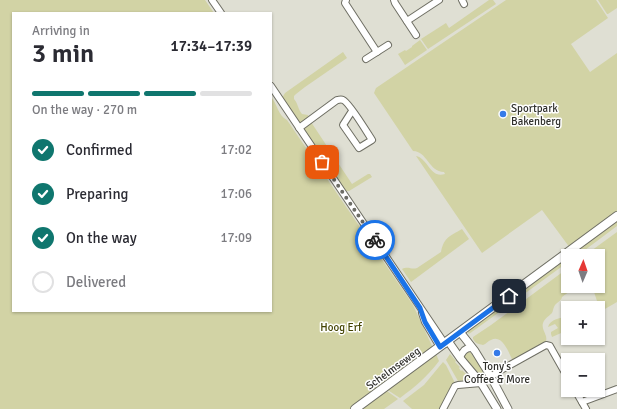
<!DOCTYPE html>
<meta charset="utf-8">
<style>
:root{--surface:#fff;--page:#f7f7f7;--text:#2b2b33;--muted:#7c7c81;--line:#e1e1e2;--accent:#0f766e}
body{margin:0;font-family:Signika,sans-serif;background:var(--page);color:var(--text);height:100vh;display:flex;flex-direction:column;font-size:15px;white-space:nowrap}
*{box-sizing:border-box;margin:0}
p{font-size:13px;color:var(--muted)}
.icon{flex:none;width:22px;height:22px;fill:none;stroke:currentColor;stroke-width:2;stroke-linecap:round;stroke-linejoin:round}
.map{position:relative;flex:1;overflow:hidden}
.side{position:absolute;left:12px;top:12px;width:260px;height:300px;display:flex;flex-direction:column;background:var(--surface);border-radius:0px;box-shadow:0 1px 3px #0004}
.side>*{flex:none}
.needle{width:26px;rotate:2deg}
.controls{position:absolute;left:561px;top:249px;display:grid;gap:8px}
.controls a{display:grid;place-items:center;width:44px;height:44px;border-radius:0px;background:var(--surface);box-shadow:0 1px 3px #0004;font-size:20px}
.pin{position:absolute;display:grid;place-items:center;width:34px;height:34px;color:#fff;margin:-17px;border-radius:8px;box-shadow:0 2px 6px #0006}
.courier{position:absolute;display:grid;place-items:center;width:40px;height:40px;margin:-20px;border:3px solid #1a73e8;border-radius:50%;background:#fff;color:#222;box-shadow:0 1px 5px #0007}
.headline em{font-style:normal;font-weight:600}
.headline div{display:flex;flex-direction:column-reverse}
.headline{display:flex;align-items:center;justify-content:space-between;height:68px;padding:0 20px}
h1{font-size:26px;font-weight:600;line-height:30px}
.bar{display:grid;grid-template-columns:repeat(4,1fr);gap:6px 4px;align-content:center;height:48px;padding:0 20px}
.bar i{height:5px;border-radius:3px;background:var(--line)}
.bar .current{background:var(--accent)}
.bar p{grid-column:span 4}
ol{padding:0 20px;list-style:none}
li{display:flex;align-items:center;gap:12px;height:44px}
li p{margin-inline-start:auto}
li .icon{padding:4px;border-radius:50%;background:var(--accent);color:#fff;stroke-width:4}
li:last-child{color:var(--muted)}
li i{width:22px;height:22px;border:2px solid var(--line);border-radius:50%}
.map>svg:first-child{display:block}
.green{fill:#d2d3a5}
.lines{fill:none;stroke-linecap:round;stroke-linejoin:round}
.minor-casing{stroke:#6f6f64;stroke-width:8}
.tertiary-casing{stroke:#6f6f64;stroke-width:9}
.secondary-casing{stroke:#6f6f64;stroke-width:10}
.minor{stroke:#fff;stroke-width:6}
.tertiary{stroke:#fff;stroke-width:7}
.secondary{stroke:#fff;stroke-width:8}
.done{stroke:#6d6d66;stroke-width:4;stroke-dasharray:0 7.2}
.route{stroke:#1a73e8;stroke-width:5}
.poi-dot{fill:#357ae8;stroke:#fff;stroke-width:1.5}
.labels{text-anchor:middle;stroke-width:3;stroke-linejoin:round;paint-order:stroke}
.poi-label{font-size:11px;fill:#2f2f2b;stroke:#fff;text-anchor:start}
.park-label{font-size:11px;fill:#424201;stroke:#fff}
.street-label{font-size:11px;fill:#2f2f2b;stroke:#fff}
</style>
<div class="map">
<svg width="617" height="409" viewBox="0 0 617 409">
<rect width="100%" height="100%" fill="#dfdfd3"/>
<g class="green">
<path d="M0,0H205L214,13H13V311H271V97C277,103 278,116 287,120L413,305L433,348L351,409H0Z"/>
<polygon points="489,0 493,0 496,4 428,49 421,39 446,23 449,28"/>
<path d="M506,0H596L608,18L571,44L590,72L617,53V214L570,248L542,210L482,253L416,156C428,158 430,179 445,174L444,172C429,172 427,151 413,151L374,93L376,88Z"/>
<polygon points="598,0 617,0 617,8 608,14 607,14"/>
<polygon points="420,40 427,50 405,65 398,54 405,50 406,51 412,47 412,46"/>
<path d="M343,52L347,58L305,87L296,94L294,96V99C298,103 298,110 302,114L308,115L309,119L301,124L299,123L282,98L285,93Z"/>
<polygon points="311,122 352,184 368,174 370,174 372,177 349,191 345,191 303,128"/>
<polygon points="617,219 617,226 577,256 568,256 568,262 469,334 468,333 468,330"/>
<path d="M462,229L469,239L411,282L402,269C409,266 411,270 417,268L441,252C444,237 450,236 462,229Z"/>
<path d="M617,232V302L598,313V308H596L598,306V304L593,289C581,285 571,290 562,297C561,302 556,302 554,307C553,309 553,311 552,313C549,316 545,318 543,323C541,330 548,335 546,341L514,360L512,359C508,351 502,334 491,340C488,341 486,344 483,345C478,344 475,343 473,339V337L491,325L568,268V286H598V256H584Z"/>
<path d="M568,316V330L552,337L551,334V332L558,328L555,324L548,327C550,319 561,318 568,316Z"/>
<polygon points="469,352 471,353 483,371 485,377 483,378 481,377 463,358 465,354"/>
<path d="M436,354L439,361C427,377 416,386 400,398L386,389Z"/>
<polygon points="450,354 456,361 455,362 460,367 459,368 461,371 462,370 469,377 470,377 470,380 458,381 446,360"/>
<polygon points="443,362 446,365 455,383 450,389 440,409 412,409 403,401 424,385"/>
<polygon points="385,390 387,391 398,399 384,409 359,409"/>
</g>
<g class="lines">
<g class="minor-casing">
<g id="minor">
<polyline points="212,0 221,13"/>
<polyline points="346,0 345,3 377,52"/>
<polyline points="394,0 395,3 416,35"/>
<polyline points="462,0 464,4"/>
<polyline points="407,21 439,0"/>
<polyline points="366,59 388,45"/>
<polyline points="271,86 445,344"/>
<path d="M299,128L337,100C339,100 341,99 343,100C349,102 368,134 372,140L359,148L343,125L352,111"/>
<polyline points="422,313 425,322 440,347"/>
<path d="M460,358C462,352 465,347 472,348"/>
<polyline points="575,390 586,409"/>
<polyline points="582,402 617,389"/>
<polyline points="443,409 455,386 458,385 481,383 501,370 546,345 550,346 551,348 568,378"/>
</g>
</g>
<g class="tertiary-casing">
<g id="tertiary">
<polyline points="460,332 475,351 491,377 508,409"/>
<polyline points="448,341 460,358 481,383 497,409"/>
</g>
</g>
<g class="secondary-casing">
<polyline id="secondary" points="355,409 617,216"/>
</g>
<use href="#minor" class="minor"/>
<use href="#tertiary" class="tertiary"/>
<use href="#secondary" class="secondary"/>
</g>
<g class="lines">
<polyline class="done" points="322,162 375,240"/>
<polyline class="route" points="375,240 420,308 425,322 440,347 509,296"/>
</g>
<g class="poi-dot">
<circle cx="503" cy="114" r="4"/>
<circle cx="497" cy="353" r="4"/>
</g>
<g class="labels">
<g class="poi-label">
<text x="511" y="112">Sportpark<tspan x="511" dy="13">Bakenberg</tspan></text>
<text x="497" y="370" text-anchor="middle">Tony's<tspan x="497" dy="13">Coffee &amp; More</tspan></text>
</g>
<g class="park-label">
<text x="341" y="331">Hoog Erf</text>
</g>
<g class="street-label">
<text transform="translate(393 368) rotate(-36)" y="4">Schelmseweg</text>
</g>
</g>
</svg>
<div class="controls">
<a><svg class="needle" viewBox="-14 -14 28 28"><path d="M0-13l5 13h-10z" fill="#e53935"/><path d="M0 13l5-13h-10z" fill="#7c7c81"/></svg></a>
<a>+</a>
<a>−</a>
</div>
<div class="pin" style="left:322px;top:162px;background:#ea580c"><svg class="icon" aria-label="bag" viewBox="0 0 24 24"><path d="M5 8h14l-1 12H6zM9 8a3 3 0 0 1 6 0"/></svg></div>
<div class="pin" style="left:509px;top:296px;background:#1f2937"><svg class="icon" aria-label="home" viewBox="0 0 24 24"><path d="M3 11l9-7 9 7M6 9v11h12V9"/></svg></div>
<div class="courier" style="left:375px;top:240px"><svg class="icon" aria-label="bike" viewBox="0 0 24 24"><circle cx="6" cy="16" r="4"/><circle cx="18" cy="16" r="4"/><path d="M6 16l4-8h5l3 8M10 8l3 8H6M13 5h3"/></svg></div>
<section class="side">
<div class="headline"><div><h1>3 min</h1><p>Arriving in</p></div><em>17:34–17:39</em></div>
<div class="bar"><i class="current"></i><i class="current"></i><i class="current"></i><i></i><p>On the way · 270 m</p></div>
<ol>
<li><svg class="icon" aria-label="check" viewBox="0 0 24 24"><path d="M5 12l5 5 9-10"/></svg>Confirmed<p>17:02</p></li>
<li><svg class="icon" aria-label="check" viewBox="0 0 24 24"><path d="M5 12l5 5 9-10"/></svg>Preparing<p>17:06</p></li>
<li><svg class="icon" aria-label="check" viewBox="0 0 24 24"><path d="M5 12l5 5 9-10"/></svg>On the way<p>17:09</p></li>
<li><i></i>Delivered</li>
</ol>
</section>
</div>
